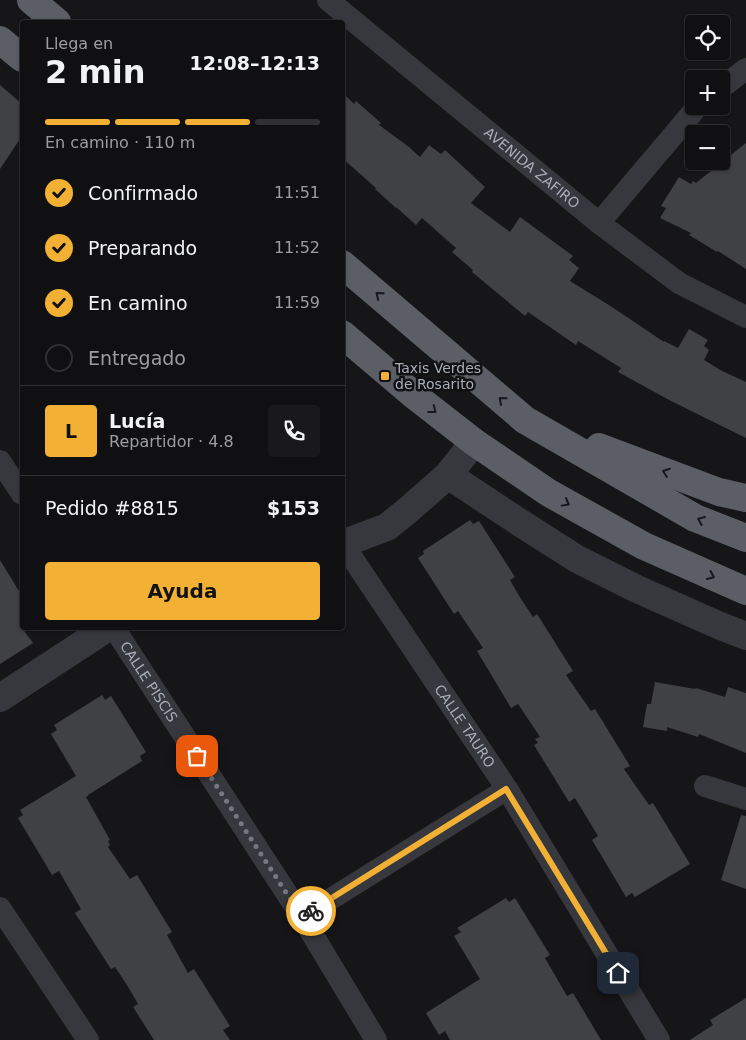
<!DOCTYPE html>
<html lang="es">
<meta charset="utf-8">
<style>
:root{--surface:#101012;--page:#19191b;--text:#f1f3f6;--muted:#9c9d9f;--line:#303032;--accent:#f2b134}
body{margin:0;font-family:"DejaVu Sans",sans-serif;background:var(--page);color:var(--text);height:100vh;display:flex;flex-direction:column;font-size:19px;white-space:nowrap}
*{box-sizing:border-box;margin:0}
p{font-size:16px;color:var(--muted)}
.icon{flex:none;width:28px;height:28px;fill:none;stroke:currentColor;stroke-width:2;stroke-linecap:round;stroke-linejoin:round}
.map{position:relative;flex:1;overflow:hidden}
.sheet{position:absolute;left:20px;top:20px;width:325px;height:610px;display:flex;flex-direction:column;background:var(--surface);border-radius:5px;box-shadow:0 1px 4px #0004,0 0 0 1px var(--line)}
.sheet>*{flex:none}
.buttons{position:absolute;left:685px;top:15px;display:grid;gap:10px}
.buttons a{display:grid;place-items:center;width:45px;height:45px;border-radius:5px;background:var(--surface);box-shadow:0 1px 4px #0004,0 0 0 1px var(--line);font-size:25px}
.pin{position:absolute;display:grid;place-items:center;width:42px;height:42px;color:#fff;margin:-21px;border-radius:10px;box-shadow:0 2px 8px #0006}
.courier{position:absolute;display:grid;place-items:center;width:50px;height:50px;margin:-25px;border:4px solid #f2b134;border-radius:50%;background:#fff;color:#222;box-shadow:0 1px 6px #0007}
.overview em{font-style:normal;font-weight:700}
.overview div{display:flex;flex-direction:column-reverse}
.overview{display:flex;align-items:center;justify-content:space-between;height:85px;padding:0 25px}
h1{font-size:32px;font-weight:700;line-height:38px}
.bar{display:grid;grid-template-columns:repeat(4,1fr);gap:8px 5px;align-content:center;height:60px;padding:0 25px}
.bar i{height:6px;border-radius:4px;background:var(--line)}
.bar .selected{background:var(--accent)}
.bar p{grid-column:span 4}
.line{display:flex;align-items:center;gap:12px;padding:0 25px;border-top:1px solid var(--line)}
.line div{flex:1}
.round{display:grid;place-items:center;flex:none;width:52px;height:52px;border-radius:5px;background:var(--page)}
ol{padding:0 25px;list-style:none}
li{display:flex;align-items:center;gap:15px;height:55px}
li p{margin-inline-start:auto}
li .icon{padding:5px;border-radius:50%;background:var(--accent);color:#111;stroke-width:4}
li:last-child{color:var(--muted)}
li i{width:28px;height:28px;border:2px solid var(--line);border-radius:50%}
.action{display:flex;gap:10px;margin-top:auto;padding:10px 25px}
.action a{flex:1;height:58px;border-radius:5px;background:var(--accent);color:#111;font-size:20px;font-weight:700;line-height:58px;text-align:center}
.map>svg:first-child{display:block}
.building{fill:#404145}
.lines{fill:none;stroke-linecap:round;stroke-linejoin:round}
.minor{stroke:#37383d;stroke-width:22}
.tertiary{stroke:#37383d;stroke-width:28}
.trunk{stroke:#5b5e65;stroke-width:28}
.oneway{stroke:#18191b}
.done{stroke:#757880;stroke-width:5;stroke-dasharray:0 9}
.route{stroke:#f2b134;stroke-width:6}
.poi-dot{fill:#f2b134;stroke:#111113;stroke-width:2}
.labels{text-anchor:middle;stroke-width:5;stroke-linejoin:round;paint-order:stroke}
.street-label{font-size:14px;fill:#a8adb8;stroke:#111113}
.poi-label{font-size:14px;fill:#a8adb8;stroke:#111113;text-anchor:start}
</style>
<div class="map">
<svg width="746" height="1040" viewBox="0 0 746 1040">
<rect width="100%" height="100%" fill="#161618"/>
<g class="building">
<polygon points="0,85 22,104 22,136 0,169"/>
<polygon points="342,92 354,104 356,101 381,123 379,125 409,147 420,157 429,145 441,154 445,150 485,187 471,203 510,232 520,217 573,256 569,260 579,268 570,281 612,307 664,342 664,341 678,348 689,329 708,340 704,346 709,350 704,360 722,371 746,382 746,438 671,401 618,372 621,368 578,341 576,345 528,312 525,316 472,272 473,270 452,252 456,248 422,218 416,225 396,207 396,208 375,189 376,188 342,158"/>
<polygon points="746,143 746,269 718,251 717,252 689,235 691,233 660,218 666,208 661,206 679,177 691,184 693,181 696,183"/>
<polygon points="470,520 473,524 479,521 515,577 510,580 521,599 533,617 537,614 573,671 566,675 591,711 595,709 630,766 624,769 649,805 653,803 690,864 635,897 632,893 626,897 592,840 598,836 575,798 569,802 534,745 538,743 535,739 540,737 518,704 511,708 477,651 483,648 458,611 454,614 418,558 424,554 423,551"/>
<polygon points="0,560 22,596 22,628 33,643 0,664"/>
<polygon points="655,682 695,689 696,688 725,697 728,687 746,693 746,753 699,734 698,737 667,727 667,731 643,727 647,704 651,704"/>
<polygon points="102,695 105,700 111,696 146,752 140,756 142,761 88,795 88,796 86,797 110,840 108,841 110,845 108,847 130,879 137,875 172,932 167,935 188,973 194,969 230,1026 223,1030 230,1040 154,1040 133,1007 138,1004 127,985 115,967 111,969 75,913 81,909 59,871 52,875 18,818 23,815 20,810 76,776 51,734 57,730 54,725"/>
<polygon points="741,815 746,816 746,889 721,880"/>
<polygon points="506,898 509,902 515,898 550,955 545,958 567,996 573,993 601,1040 450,1040 445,1031 439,1035 426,1013 480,979 454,936 461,932 457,928"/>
<polygon points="746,998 746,1040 690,1040 713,1025 710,1020"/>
</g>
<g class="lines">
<g class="minor">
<path id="s1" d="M328,0L599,223L679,283L746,317"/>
<polyline points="721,88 746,69"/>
<polyline points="599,223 698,106"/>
<polyline points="0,461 22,494"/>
<path id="s2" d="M343,544L507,789L659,1040"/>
<path id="s3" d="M114,628L302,917L376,1040"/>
<polyline points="705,786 746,799"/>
<polyline points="0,908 88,1040"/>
<polyline points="302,917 507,789"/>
</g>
<g class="tertiary">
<polyline points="448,475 519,522 577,559 637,589 718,625 746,636"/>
<polyline points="342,544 387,527 407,511 448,475 474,442"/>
<polyline points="0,698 107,628"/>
</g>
<g class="trunk">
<polyline points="31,0 57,22"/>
<polyline points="0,40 22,58"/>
<polyline points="342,264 525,420 695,518 746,538"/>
<polyline points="342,334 415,396 474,442 549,493 644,546 746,591"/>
<polyline points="599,447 719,492 746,498"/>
</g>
</g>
<defs><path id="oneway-chevron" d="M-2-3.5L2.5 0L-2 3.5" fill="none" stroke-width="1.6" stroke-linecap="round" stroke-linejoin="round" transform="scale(1.25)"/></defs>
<g class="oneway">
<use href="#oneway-chevron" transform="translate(379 295) rotate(-140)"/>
<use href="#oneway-chevron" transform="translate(502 400) rotate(-139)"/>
<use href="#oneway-chevron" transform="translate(433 410) rotate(38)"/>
<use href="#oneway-chevron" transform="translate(666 472) rotate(-160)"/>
<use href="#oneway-chevron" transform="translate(566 503) rotate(29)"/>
<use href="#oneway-chevron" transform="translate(701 520) rotate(-157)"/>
<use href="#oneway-chevron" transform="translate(711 576) rotate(24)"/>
</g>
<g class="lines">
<polyline class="done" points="197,756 302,917 311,911"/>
<polyline class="route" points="311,911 506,789 618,973"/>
</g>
<rect class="poi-dot" x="380" y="371" width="10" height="10" rx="2.5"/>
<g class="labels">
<g class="street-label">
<text dy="5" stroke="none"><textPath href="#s1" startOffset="264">AVENIDA ZAFIRO</textPath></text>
<text dy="5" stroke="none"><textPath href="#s3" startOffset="64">CALLE PISCIS</textPath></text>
<text dy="5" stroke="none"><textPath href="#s2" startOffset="219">CALLE TAURO</textPath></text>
</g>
<g class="poi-label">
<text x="395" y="373">Taxis Verdes<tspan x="395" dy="16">de Rosarito</tspan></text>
</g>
</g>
</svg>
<div class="buttons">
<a><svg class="icon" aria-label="locate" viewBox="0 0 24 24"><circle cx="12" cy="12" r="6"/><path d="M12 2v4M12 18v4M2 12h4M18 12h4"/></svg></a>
<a>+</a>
<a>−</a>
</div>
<div class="pin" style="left:197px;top:756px;background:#ea580c"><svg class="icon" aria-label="bag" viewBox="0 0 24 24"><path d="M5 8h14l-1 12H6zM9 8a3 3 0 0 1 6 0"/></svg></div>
<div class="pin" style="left:618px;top:973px;background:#1f2937"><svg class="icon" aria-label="home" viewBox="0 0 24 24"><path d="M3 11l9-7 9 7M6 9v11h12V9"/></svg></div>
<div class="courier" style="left:311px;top:911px"><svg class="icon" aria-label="bike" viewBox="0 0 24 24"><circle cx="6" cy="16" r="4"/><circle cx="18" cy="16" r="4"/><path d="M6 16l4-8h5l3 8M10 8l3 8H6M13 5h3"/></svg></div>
<section class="sheet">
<div class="overview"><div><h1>2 min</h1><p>Llega en</p></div><em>12:08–12:13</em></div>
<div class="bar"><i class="selected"></i><i class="selected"></i><i class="selected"></i><i></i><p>En camino · 110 m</p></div>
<ol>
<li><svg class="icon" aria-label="check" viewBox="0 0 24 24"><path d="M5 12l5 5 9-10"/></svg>Confirmado<p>11:51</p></li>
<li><svg class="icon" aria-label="check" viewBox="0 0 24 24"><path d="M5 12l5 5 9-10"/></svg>Preparando<p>11:52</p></li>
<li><svg class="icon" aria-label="check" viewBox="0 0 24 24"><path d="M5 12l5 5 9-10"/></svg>En camino<p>11:59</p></li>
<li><i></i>Entregado</li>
</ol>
<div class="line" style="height:90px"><b class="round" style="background:var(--accent);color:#111">L</b><div><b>Lucía</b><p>Repartidor · 4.8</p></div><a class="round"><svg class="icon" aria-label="phone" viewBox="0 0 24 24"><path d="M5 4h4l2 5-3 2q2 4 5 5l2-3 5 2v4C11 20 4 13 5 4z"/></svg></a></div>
<div class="line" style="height:65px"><div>Pedido #8815</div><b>$153</b></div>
<div class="action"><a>Ayuda</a></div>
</section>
</div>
